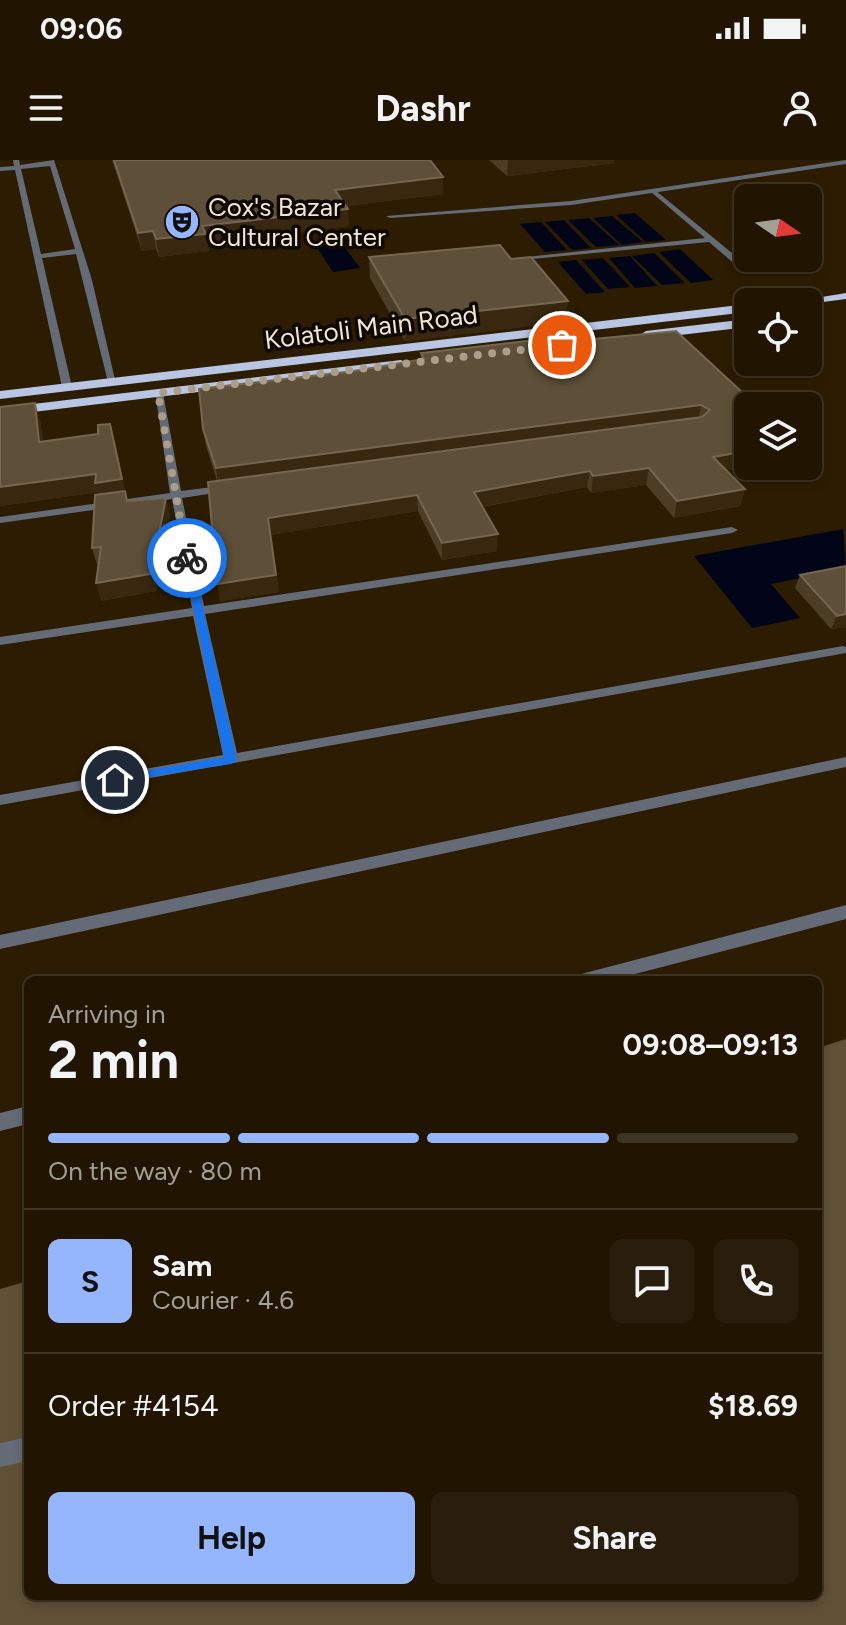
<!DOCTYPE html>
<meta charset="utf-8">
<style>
:root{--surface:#211501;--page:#291e0b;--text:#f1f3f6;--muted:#a29f99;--line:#3e3423;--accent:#95b6fd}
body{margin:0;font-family:Figtree,sans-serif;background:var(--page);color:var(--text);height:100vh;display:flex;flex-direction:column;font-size:30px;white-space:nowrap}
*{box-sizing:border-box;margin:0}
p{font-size:26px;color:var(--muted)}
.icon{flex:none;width:44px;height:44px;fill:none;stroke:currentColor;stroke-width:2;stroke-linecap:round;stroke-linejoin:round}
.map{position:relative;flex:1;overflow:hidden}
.side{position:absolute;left:24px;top:816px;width:798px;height:624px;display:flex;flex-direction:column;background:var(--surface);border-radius:12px;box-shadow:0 4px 12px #0003,0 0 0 2px var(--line)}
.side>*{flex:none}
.needle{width:52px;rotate:103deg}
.controls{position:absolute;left:734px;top:24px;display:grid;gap:16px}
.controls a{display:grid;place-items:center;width:88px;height:88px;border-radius:12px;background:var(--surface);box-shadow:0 4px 12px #0003,0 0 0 2px var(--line);font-size:40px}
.pin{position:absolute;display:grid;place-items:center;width:68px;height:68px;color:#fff;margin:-34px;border:4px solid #fff;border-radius:50%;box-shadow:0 2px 8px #0007}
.courier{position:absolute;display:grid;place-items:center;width:80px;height:80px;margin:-40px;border:6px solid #1a73e8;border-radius:50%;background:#fff;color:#222;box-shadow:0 2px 10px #0007}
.head em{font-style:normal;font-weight:700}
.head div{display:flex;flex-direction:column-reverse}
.head{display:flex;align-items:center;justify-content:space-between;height:136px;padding:0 24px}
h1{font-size:52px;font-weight:700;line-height:60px}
.bar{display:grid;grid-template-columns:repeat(4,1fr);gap:12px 8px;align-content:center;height:96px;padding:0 24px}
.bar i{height:10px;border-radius:6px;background:var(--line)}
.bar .current{background:var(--accent)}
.bar p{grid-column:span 4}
.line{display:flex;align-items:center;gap:20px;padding:0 24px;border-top:2px solid var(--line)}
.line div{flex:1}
.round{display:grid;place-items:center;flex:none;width:84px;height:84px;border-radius:12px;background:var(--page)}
.primary-button{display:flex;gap:16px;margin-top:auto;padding:16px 24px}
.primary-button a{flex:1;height:92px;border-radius:12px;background:var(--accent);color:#111;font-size:32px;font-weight:700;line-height:92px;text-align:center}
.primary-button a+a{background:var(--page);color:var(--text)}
.status{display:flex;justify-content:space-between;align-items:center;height:56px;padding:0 40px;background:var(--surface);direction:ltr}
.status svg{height:22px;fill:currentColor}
header{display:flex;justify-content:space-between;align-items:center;height:104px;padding:0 24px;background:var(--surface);font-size:36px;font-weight:700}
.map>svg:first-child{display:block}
.forest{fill:#605036}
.water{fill:#010517}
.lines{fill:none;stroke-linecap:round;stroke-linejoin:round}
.service{fill:#646b77;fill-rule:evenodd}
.minor{fill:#646b77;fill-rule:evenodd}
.trunk{fill:#b8c6e4;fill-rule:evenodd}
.wall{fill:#4c3d25}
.shaded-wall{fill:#38280f}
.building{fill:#5e4f38;stroke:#756651;stroke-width:2}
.route{fill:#1a73e8}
.done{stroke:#ab9f8b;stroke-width:8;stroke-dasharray:0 14.4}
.labels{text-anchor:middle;stroke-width:7;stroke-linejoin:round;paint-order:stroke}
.far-poi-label{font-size:26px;fill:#f0e5d6;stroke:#0f0801;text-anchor:start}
.far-street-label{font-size:26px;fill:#f0e5d6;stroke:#0f0801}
</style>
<div class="status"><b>09:06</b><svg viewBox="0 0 49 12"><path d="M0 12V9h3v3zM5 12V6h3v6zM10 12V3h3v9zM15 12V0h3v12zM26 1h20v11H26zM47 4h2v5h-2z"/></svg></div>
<header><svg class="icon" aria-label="menu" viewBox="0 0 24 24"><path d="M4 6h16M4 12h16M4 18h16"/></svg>Dashr<svg class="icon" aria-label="person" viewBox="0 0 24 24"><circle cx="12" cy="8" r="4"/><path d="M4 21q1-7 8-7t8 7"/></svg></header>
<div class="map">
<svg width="846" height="1465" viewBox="0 0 846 1465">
<rect width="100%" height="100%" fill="#2c1c01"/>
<polygon class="forest" points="846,879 846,1465 0,1465 0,1129 28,1121 28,1436 818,1436 818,888"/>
<g class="water">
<polygon points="635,53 666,80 646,82 616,55"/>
<polygon points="612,56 643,82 622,85 593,58"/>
<polygon points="589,58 619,85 596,87 568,60"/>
<polygon points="564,60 591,88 572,90 545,62"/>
<polygon points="541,62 567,90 545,92 520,64"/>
<polygon points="341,82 360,108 333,112 316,86"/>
<polygon points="680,89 713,120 691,123 659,92"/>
<polygon points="654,93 685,123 662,125 632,96"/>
<polygon points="630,96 657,126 635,128 609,98"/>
<polygon points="603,98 630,127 608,129 582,100"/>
<polygon points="576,100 605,132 586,134 558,102"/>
<polygon points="843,369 846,409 771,424 800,458 752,468 694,396"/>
</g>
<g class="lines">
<g class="service">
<polygon points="651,30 655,30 743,102 743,106 737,106 709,82 511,101 507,99 705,78 651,32"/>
<polygon points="846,597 846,607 0,789 0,775"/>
</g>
<g class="minor">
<path d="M13,0H19L20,5L54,0L92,120L116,224L108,222L76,94L42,98L72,227L67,230L62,227L15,10L0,11V7L14,6ZM50,6L75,89L41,94L21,9Z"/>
<polygon points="846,0 846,4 571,45 390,58 386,56 571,41"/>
<polygon points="155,231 163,233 181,331 228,325 233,328 228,331 182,338 204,446 732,367 738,370 732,373 205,454 237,593 843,486 846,487 846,493 0,645 0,635 223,595 193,456 0,485 0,477 192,448 172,339 0,363 0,357 170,333"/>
<polygon points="846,745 846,759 612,820 576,820 579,815 585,813"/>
<polygon points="28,946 28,964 0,971 0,953"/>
<polygon points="28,1277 28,1301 0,1307 0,1283"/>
</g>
<g class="trunk">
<polygon points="846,133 846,139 808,144 791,142"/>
<polygon points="748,144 748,152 0,239 0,231"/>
<polygon points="748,159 748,167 646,179 640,175 646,171"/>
<polygon points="401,200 407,204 405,207 0,256 0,248"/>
</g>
</g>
<g class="wall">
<polygon points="112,0 430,0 443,17 443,34 346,46 349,66 207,83 209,91 159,97 156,89 142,91"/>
<polygon points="489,0 614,0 614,3 507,16"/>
<polygon points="369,97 511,99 565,162 405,181 370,118"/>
<polygon points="676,171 748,306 750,306 727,310 745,329 740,346 674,358 646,325 591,333 587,327 482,347 497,391 442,400 418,351 270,375 279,432 220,441 217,321 206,286 203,269 421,199 421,193"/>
<polygon points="40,260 43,282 128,341 170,355 156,431 101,441 98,405 97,405 92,388 99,335 98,332 0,346"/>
<polygon points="846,406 846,467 831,469 795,428 800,415"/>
</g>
<g class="shaded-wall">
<polygon points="508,0 614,0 614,3 507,16"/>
<polygon points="443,17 443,34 336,47 335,30"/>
<polygon points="348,49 349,66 207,83 209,91 159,97 156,79 202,66"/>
<polygon points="153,71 156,89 142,91 138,73"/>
<polygon points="568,141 565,162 405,181 405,159"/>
<polygon points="35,243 40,260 45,300 39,282"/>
<polygon points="701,245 698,261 218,325 216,308"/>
<polygon points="114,282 132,359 100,340 98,332 0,346 0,327"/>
<polygon points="748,291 748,306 750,306 709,313 713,297"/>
<polygon points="649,308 646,325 591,333 593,316"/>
<polygon points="590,311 587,327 473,348 474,332"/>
<polygon points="745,329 740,346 674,358 677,341"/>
<polygon points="417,335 418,351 270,375 268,358"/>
<polygon points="166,338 170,355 156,431 101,441 96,423"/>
<polygon points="498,374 497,391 442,400 442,383"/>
<polygon points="276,415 279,432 220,441 217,424"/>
<polygon points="846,454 846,467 831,469 837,456"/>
</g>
<g class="building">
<polygon points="114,0 430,0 443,17 335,30 348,49 202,66 206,74 156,79 153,71 138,73"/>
<polygon points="500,85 511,99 531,97 568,141 405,159 369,97"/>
<polygon points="676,171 757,246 748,246 748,291 713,297 745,329 677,341 649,308 593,316 590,311 474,332 498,374 442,383 417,335 268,358 276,415 217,424 208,322 702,257 710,250 701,245 216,308 203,269 199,229 354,211 424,199 421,193 589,174 594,179"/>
<polygon points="35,243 39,282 98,274 98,265 110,264 122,319 95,323 96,314 0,327 0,247"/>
<polygon points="125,331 127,341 166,338 151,414 96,423 101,387 92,388 95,335"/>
<polygon points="846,406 846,454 837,456 800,415"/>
</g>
<polygon class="route" points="187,395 192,398 237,600 231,604 111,623 111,617 115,616 224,597 183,398"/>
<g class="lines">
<polyline class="done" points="187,398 158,233 562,185"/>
</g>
<defs>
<g id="theatre-disc" transform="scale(1.8)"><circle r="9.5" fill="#95b6fd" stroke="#0f0801"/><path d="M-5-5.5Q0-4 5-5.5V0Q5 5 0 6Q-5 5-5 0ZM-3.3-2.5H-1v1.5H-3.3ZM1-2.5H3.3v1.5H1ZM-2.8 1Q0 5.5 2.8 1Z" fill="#111"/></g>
</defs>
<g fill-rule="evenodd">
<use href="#theatre-disc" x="182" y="62"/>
</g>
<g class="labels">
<g class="far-poi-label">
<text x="208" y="56">Cox's Bazar<tspan x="208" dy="30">Cultural Center</tspan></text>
</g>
<g class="far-street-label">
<text transform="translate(371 167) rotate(-7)" y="9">Kolatoli Main Road</text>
</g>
</g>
</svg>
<div class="controls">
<a><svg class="needle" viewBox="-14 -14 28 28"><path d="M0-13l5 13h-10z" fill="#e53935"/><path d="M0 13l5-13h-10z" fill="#a29f99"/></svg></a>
<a><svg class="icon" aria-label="locate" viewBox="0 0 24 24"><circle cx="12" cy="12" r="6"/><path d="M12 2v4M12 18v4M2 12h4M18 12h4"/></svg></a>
<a><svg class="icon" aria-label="layers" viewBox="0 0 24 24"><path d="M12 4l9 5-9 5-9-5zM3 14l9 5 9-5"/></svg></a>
</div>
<div class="pin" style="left:562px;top:185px;background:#ea580c"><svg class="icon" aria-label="bag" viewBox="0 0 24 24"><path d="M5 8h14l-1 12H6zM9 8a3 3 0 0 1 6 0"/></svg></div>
<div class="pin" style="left:115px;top:620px;background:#1f2937"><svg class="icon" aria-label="home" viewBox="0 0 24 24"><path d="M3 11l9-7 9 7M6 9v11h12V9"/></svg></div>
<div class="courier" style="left:187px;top:398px"><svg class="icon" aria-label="bike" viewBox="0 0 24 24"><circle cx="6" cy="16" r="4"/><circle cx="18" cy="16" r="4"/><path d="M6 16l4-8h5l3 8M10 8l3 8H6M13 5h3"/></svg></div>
<section class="side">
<div class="head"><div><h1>2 min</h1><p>Arriving in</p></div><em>09:08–09:13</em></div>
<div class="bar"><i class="current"></i><i class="current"></i><i class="current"></i><i></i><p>On the way · 80 m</p></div>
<div class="line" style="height:144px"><b class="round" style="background:var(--accent);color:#111">S</b><div><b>Sam</b><p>Courier · 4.6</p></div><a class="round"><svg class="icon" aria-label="chat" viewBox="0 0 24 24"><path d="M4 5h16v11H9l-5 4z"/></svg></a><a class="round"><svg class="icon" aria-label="phone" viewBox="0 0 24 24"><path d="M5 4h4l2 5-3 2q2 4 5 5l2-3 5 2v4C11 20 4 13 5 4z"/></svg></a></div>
<div class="line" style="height:104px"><div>Order #4154</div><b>$18.69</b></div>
<div class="primary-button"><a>Help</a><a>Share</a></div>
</section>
</div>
